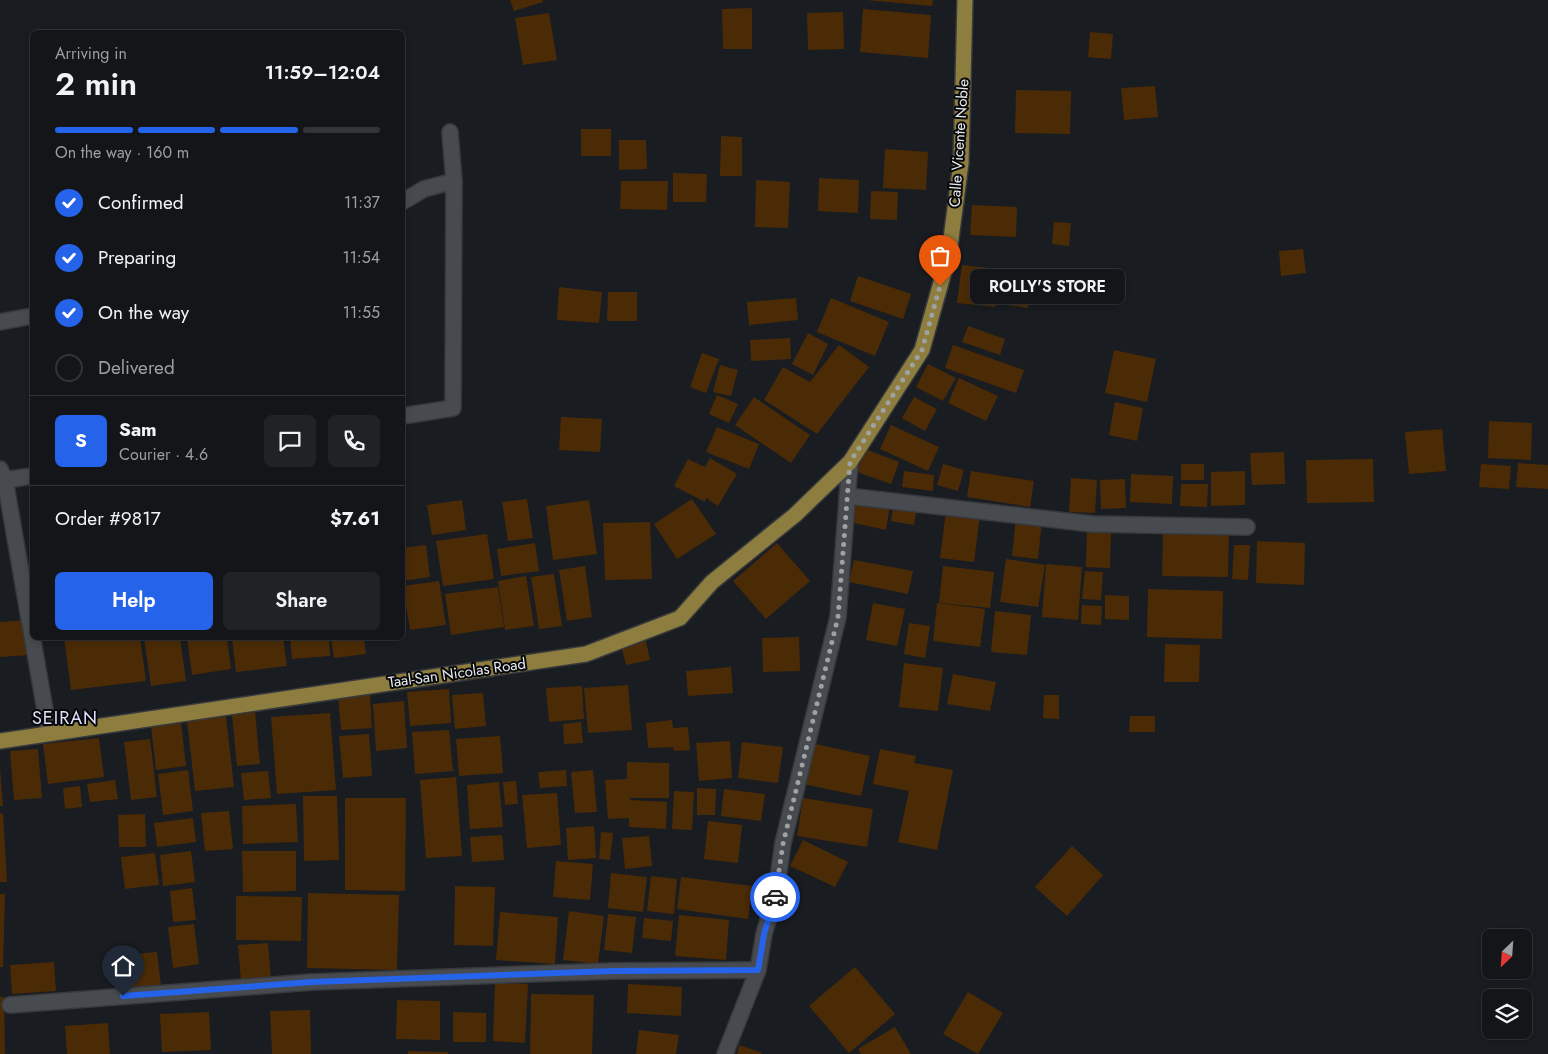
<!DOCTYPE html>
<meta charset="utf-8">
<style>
:root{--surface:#131518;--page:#202225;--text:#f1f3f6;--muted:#9d9fa2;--line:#323437;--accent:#2563eb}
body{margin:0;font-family:Jost,sans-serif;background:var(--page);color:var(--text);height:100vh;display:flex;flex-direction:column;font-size:19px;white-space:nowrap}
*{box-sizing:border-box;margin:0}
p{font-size:16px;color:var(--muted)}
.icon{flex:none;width:28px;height:28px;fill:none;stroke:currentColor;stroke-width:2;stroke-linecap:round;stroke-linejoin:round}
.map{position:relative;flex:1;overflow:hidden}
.side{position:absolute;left:30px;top:30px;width:375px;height:610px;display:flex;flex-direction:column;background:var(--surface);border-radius:8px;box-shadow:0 2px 8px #0003,0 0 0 1px var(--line)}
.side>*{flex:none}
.needle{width:32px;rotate:205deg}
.buttons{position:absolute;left:1482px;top:929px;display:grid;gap:10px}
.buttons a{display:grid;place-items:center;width:50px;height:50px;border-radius:8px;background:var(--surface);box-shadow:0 2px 8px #0003,0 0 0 1px var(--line);font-size:25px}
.pin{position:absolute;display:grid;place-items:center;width:42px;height:42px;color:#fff;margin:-51px -21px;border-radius:50% 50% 50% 0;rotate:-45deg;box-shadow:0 0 5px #0007}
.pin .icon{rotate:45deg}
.courier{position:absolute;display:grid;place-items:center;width:50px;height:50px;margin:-25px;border:4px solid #2563eb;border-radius:50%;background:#fff;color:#222;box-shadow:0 1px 6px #0007}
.bubble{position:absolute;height:35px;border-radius:8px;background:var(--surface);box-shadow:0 2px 8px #0003,0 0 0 1px var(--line);font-size:16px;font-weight:600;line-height:35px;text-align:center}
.headline em{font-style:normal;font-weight:600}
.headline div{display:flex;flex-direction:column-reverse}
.headline{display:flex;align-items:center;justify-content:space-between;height:85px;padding:0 25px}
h1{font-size:32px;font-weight:600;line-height:38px}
.bar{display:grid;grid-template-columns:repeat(4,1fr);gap:8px 5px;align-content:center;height:60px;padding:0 25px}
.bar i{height:6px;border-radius:4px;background:var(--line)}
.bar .active{background:var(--accent)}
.bar p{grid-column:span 4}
.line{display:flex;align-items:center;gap:12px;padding:0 25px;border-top:1px solid var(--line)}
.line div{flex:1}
.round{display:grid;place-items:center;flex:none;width:52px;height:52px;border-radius:8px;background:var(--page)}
ol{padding:0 25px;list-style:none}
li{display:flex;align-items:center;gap:15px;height:55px}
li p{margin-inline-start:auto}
li .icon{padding:5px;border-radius:50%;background:var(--accent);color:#fff;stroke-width:4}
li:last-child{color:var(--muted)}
li i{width:28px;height:28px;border:2px solid var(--line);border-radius:50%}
.primary-button{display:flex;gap:10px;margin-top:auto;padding:10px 25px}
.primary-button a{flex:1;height:58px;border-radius:8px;background:var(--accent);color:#fff;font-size:20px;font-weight:600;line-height:58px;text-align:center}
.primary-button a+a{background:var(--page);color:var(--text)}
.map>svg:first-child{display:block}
.building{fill:#4b2b06}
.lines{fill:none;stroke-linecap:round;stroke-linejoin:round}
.minor-casing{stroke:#37393c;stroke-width:18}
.major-casing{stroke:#37393c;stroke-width:18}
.minor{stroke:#474b50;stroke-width:15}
.major{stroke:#8d7e3f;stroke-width:15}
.done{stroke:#9fa2a5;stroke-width:5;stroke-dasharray:0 9}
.route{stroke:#2563eb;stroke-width:6}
.labels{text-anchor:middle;stroke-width:4;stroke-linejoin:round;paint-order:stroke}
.street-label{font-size:15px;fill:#e7eaec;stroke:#060708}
.quarter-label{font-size:18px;letter-spacing:1px;fill:#e0defb;stroke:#060708}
</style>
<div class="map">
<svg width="1548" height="1054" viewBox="0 0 1548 1054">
<rect width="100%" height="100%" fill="#191c20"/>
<g class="building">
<polygon points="510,0 542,0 543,2 514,11"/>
<polygon points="866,0 933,0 932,6"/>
<polygon points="752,8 752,49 723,49 722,9"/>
<polygon points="863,9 931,15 928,58 860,52"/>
<polygon points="843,12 844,49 808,50 807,13"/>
<polygon points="549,13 557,60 523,65 515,18"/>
<polygon points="1090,32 1113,34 1111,59 1088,57"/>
<polygon points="1155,86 1158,117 1124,120 1121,88"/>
<polygon points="1016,90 1071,91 1070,134 1015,133"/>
<rect x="581" y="129" width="30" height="27"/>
<polygon points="721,136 742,137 742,176 720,176"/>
<polygon points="619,140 646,140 647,169 619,170"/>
<polygon points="885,149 928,152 926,190 883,188"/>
<polygon points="673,173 707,174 706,202 673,202"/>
<polygon points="819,178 859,180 858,213 818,211"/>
<polygon points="756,180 790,182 788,228 755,227"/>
<polygon points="621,181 668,181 667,210 620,209"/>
<polygon points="871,191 898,192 897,220 870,219"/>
<polygon points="972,205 1017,207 1016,237 970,235"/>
<polygon points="1054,222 1071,223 1069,246 1052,244"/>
<polygon points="1303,249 1306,273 1281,276 1279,251"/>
<polygon points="962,265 999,269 995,307 957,303"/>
<polygon points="1004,270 1033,274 1028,308 999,304"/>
<polygon points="858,276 911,294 903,319 850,301"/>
<polygon points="559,287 602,292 599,323 557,320"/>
<polygon points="608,292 637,292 637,321 607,321"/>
<polygon points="796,298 798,320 749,325 747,302"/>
<polygon points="831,298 889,322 875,356 817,332"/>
<polygon points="968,326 1005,339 1000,355 962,342"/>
<polygon points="808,333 828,344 813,375 792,364"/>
<polygon points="790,338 791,359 751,361 750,340"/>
<polygon points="839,345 869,367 817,434 764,400 783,367 810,382"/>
<polygon points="953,345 1024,370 1016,393 945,368"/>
<polygon points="1114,350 1156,359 1147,402 1105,393"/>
<polygon points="702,353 719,359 706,393 690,387"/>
<polygon points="928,364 956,378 943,401 916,387"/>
<polygon points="720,365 738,370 731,396 713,392"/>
<polygon points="959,378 998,396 986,421 948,403"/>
<polygon points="717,395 738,404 729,423 709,414"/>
<polygon points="754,397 810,435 791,463 735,425"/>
<polygon points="914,397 937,409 925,431 902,418"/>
<polygon points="1115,402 1143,408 1137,441 1109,435"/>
<polygon points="561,417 602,419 600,452 559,450"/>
<polygon points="1489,421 1532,423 1531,460 1488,458"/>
<polygon points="891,425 939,447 928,471 880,449"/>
<polygon points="717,427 759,444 749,469 706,452"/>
<polygon points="1442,429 1446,471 1409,474 1405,432"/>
<polygon points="865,449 899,462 891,484 857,472"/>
<polygon points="1284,452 1285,484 1252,485 1250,453"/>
<polygon points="710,458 737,474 718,506 706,498 705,502 674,486 688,459 705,467"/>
<polygon points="1373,459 1374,502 1307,503 1306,460"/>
<polygon points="1518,463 1548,465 1548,489 1516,487"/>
<polygon points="943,464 964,470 958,491 937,485"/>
<rect x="1181" y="464" width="23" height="16"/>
<polygon points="1481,464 1511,466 1509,489 1479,487"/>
<polygon points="904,471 934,475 933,491 902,487"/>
<polygon points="971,471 1034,481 1030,507 967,497"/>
<polygon points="1245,471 1245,505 1211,506 1211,472"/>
<polygon points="1131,474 1173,476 1172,504 1130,502"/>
<polygon points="1071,478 1097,480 1095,513 1069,512"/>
<polygon points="1125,479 1126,508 1101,509 1100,480"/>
<polygon points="1181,484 1208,484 1207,507 1180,506"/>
<polygon points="854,498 890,505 886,530 849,522"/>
<polygon points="527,499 533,538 508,541 502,502"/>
<polygon points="692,499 716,534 677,559 654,524"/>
<polygon points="462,500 466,530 432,535 427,505"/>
<polygon points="589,500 597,554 553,560 546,506"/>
<polygon points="894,503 917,506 914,525 891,521"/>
<polygon points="946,511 980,515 974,562 940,558"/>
<polygon points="1016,517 1042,520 1038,559 1012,556"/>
<polygon points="650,522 652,579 605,580 603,523"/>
<polygon points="1087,526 1111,527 1110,568 1086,567"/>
<polygon points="1163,527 1229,528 1228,577 1162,576"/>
<polygon points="487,534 494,579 443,586 436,541"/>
<polygon points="1257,541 1305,543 1304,585 1256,583"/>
<polygon points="535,543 539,571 501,576 497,549"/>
<polygon points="777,543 810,581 766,619 733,581"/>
<polygon points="426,545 430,577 402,581 402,548"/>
<polygon points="1234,545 1250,545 1248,580 1232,579"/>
<polygon points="1006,559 1045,565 1038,607 1000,602"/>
<polygon points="854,560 913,571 908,594 849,582"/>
<polygon points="1046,564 1082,567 1078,620 1042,617"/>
<polygon points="585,566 592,617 567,621 559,570"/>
<polygon points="943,566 994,572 990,608 939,603"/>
<polygon points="1085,571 1103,572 1101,600 1082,599"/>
<polygon points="554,574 562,626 539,629 531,577"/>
<polygon points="526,576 534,626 505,630 498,581"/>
<polygon points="439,581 446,625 410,630 403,586"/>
<polygon points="498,587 504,627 451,635 445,594"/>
<polygon points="1148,589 1223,591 1222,639 1147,637"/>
<polygon points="1105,595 1129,596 1129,620 1105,619"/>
<polygon points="873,603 905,609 897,646 866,640"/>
<polygon points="937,603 985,609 980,647 933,641"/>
<polygon points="1082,605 1102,606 1101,625 1081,624"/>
<polygon points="995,611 1031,615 1027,655 991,652"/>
<polygon points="27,620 30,655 0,657 0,622"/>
<polygon points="909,623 930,626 925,658 904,654"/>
<polygon points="645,637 650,660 626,665 620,642"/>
<polygon points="799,637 800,671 763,672 762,638"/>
<polygon points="64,638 140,638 146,681 71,690"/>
<polygon points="144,638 180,638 186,681 151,686"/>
<polygon points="187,638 227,638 231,669 192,675"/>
<polygon points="232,638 283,638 287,666 236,672"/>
<polygon points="290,638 329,638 330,656 292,659"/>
<polygon points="331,638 364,638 366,654 334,658"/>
<polygon points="1165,644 1200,645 1199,682 1164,682"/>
<polygon points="904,663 943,668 938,711 899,707"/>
<polygon points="731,667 733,693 688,696 686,671"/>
<polygon points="953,674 996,682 990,711 947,704"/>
<polygon points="628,685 632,730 588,733 584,688"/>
<polygon points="582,686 584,719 549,722 546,688"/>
<polygon points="449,689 451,723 410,726 407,692"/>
<polygon points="483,693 486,726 455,729 452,695"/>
<polygon points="370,694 372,728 341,730 338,697"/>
<polygon points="1044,695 1059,695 1059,719 1043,718"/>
<polygon points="404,701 407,748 376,751 373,704"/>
<polygon points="255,712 260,764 237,766 232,715"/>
<polygon points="330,713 336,790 277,794 271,717"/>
<polygon points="226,716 234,787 195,791 187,720"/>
<polygon points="1130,716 1155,716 1155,732 1129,732"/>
<polygon points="672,720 673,728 688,727 690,750 674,751 673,747 648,748 646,723"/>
<polygon points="181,722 186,766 156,770 151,726"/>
<polygon points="581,722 583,743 564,744 563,724"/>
<polygon points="449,730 453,771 415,774 412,732"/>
<polygon points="369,734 372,776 343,778 339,736"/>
<polygon points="500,736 503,773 459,776 456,739"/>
<polygon points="99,738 104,777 48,784 43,744"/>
<polygon points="150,739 157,797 131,800 124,742"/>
<polygon points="730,741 732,778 699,781 696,743"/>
<polygon points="742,742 783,747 778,783 738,778"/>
<polygon points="811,743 870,756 861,796 803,784"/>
<polygon points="38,749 42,798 14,800 10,751"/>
<polygon points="880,749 916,756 914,763 953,770 937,850 898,842 909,791 873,784"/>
<polygon points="627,762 669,763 669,798 630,798 630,800 667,802 666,829 629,827 629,818 608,819 605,780 627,779"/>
<polygon points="0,768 3,806 0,806"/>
<polygon points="188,770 193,811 163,815 158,774"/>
<polygon points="566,770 567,786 540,788 538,772"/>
<polygon points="593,770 597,812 575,813 571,772"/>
<polygon points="268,771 271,798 244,800 241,773"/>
<polygon points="456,777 462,856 426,858 420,780"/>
<polygon points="115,780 118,799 90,802 87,784"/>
<polygon points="516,781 518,804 505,805 503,782"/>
<polygon points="499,782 503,827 470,829 467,785"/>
<polygon points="80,786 82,807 65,809 63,788"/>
<polygon points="697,788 716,789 715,815 697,815"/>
<polygon points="724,789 765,794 761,821 721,816"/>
<polygon points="674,791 694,792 692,830 672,829"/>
<polygon points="557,793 561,845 527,848 522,795"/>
<polygon points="303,796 337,796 339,860 304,861"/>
<polygon points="345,798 406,798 405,891 345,890"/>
<polygon points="803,798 873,809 867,847 797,836"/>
<polygon points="296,804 298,842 243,844 242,806"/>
<polygon points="229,811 233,849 205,851 201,813"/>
<polygon points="3,813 7,882 0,882 0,814"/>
<polygon points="145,814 146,847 119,847 118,815"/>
<polygon points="193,818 196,842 157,847 154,823"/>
<polygon points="708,821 742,825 738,863 704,859"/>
<polygon points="594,826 596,858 568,860 566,828"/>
<polygon points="601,832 613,833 610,860 599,859"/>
<polygon points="502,835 504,860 472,862 470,837"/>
<polygon points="649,836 652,866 625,869 622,838"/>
<polygon points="803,840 848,862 835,887 790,866"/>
<polygon points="1072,846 1103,875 1067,916 1035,887"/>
<polygon points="191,851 195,882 163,886 160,855"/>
<polygon points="242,851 296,851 296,891 243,892"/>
<polygon points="155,853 159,885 125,889 121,857"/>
<polygon points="556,861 593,864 590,900 553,897"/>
<polygon points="611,873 647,877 643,912 608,908"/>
<polygon points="651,876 677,879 674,914 647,911"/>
<polygon points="681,877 752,886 748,919 677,909"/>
<polygon points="455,886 495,887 493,946 454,945"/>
<polygon points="192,888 196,920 173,922 170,891"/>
<polygon points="308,893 399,895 397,970 307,968"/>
<polygon points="0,894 5,894 3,967 0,967"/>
<polygon points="236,896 302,897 301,941 236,940"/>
<polygon points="569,911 604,916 598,964 563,960"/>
<polygon points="500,912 558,917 555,964 496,960"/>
<polygon points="608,914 636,917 632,953 604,950"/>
<polygon points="679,915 729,920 726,960 675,956"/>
<polygon points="644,918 673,921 671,941 642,938"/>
<polygon points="194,924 199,964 173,968 168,927"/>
<polygon points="268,943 271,979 241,981 238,945"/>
<polygon points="157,952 161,986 130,989 126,955"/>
<polygon points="54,962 56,991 12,994 10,965"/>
<polygon points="855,967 895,1014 849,1053 809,1006"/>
<polygon points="495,983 528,984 525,1043 493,1041"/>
<polygon points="628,984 682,987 681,1016 627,1013"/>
<polygon points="968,992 1003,1013 978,1054 943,1034"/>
<polygon points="531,994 594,995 592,1054 530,1054"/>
<polygon points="0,997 4,997 5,1054 0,1054"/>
<polygon points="397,1000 440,1001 440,1040 396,1039"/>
<polygon points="310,1010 311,1054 272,1054 270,1011"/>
<polygon points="209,1012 211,1050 162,1052 160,1014"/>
<polygon points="453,1012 486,1013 486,1042 453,1042"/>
<polygon points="108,1023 110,1054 67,1054 65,1026"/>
<polygon points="895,1027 911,1054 861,1054 858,1049"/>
<polygon points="639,1030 679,1035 676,1054 636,1054"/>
<polygon points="739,1045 762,1053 761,1054 737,1054"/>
<polygon points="408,1051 448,1052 448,1054 408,1054"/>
</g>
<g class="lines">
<g class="minor-casing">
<g id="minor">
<polyline points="402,202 424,189 454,181"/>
<polyline points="0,322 32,316"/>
<polyline points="402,416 453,408 454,181 450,132"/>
<polyline points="0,469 5,480 49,733"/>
<polyline points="5,480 32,476"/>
<polyline points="847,496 1092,524 1247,527"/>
<polyline points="10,1005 312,982 613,971 758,970"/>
<polyline points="725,1054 758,970 764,934 776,892 783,843 838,617 850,462"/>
</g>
</g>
<g class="major-casing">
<polyline id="major" points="0,741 586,654 680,618 712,582 795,515 850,462 922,350 949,254 961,163 965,0"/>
</g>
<use href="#minor" class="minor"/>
<use href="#major" class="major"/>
</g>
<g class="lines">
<polyline class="done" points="775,897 783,844 838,617 850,462 922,350 940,286"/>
<polyline class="route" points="123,996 312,982 613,971 758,970 764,934 775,897"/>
</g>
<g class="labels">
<g class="street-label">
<text transform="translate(959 143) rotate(-86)" y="5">Calle Vicente Noble</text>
<text transform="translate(457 673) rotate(-8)" y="5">Taal-San Nicolas Road</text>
</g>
<g class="quarter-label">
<text x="65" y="724">SEIRAN</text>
</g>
</g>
</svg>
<div class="buttons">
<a><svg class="needle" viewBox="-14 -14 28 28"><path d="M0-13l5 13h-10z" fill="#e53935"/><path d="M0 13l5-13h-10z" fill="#9d9fa2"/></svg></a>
<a><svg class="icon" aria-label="layers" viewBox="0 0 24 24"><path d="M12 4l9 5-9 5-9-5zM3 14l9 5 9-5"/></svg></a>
</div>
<div class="pin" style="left:940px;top:286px;background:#ea580c"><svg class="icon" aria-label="bag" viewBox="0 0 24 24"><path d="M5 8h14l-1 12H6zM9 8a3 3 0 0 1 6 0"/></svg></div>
<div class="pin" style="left:123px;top:996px;background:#1f2937"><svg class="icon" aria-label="home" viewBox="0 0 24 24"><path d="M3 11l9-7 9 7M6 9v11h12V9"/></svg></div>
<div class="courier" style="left:775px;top:897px"><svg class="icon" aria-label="car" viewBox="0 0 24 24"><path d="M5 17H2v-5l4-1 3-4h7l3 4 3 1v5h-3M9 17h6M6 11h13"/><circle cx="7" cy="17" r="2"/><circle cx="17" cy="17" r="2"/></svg></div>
<div class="bubble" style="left:970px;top:269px;width:155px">ROLLY'S STORE</div>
<section class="side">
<div class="headline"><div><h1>2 min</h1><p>Arriving in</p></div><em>11:59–12:04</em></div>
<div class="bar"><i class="active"></i><i class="active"></i><i class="active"></i><i></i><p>On the way · 160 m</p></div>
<ol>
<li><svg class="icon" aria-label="check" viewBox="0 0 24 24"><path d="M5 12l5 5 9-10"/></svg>Confirmed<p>11:37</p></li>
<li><svg class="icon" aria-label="check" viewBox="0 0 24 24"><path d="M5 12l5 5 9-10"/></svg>Preparing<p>11:54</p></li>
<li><svg class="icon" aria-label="check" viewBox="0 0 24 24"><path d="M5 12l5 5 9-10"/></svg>On the way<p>11:55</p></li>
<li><i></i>Delivered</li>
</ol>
<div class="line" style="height:90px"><b class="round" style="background:var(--accent);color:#fff">S</b><div><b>Sam</b><p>Courier · 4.6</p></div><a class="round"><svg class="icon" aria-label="chat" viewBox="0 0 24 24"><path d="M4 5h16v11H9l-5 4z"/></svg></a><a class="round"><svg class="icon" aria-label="phone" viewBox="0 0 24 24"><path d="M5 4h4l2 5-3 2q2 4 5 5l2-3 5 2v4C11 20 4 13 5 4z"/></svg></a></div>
<div class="line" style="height:65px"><div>Order #9817</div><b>$7.61</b></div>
<div class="primary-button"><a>Help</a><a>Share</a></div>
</section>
</div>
